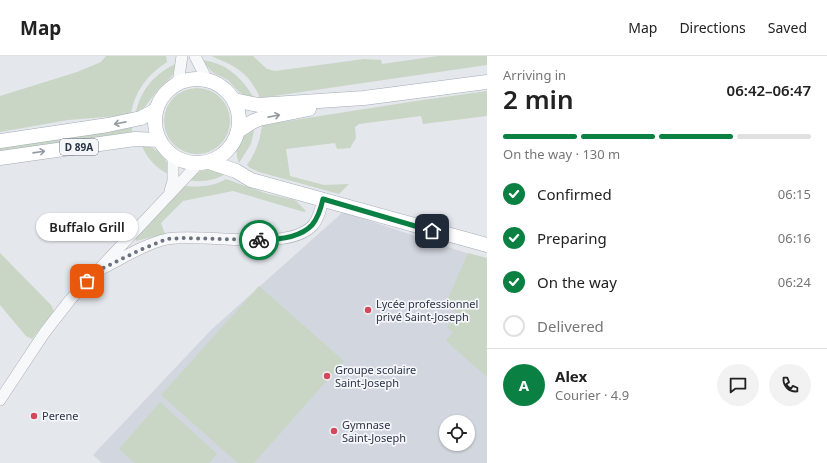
<!DOCTYPE html>
<meta charset="utf-8">
<style>
:root{--surface:#fff;--page:#f2f2f2;--text:#222;--muted:#767676;--line:#e0e0e0;--accent:#0b8043}
body{margin:0;font-family:"Noto Sans",sans-serif;background:var(--page);color:var(--text);height:100vh;display:flex;flex-direction:column;font-size:15px;white-space:nowrap}
*{box-sizing:border-box;margin:0}
p{font-size:13px;color:var(--muted)}
.icon{flex:none;width:22px;height:22px;fill:none;stroke:currentColor;stroke-width:2;stroke-linecap:round;stroke-linejoin:round}
.map{position:relative;flex:1;overflow:hidden}
.side{display:flex;flex-direction:column;background:var(--surface);width:340px}
.side>*{flex:none}
.controls{position:absolute;left:439px;top:359px;display:grid;gap:8px}
.controls a{display:grid;place-items:center;width:36px;height:36px;border-radius:50%;background:var(--surface);box-shadow:0 1px 3px #0004;font-size:20px}
.pin{position:absolute;display:grid;place-items:center;width:34px;height:34px;color:#fff;margin:-17px;border-radius:8px;box-shadow:0 2px 6px #0006}
.courier{position:absolute;display:grid;place-items:center;width:40px;height:40px;margin:-20px;border:3px solid #0b8043;border-radius:50%;background:#fff;color:#222;box-shadow:0 1px 5px #0007}
.bubble{position:absolute;height:28px;border-radius:14px;background:var(--surface);box-shadow:0 1px 3px #0004;font-size:13px;font-weight:600;line-height:28px;text-align:center}
.summary em{font-style:normal;font-weight:600}
.summary div{display:flex;flex-direction:column-reverse}
.summary{display:flex;align-items:center;justify-content:space-between;height:68px;padding:0 16px}
h1{font-size:26px;font-weight:600;line-height:30px}
.bar{display:grid;grid-template-columns:repeat(4,1fr);gap:6px 4px;align-content:center;height:48px;padding:0 16px}
.bar i{height:5px;border-radius:3px;background:var(--line)}
.bar .selected{background:var(--accent)}
.bar p{grid-column:span 4}
.line{display:flex;align-items:center;gap:10px;padding:0 16px;border-top:1px solid var(--line)}
.line div{flex:1}
.round{display:grid;place-items:center;flex:none;width:42px;height:42px;border-radius:21px;background:var(--page)}
ol{padding:0 16px;list-style:none}
li{display:flex;align-items:center;gap:12px;height:44px}
li p{margin-inline-start:auto}
li .icon{padding:4px;border-radius:50%;background:var(--accent);color:#fff;stroke-width:4}
li:last-child{color:var(--muted)}
li i{width:22px;height:22px;border:2px solid var(--line);border-radius:50%}
header{display:flex;align-items:center;gap:24px;box-sizing:border-box;height:56px;padding:0 20px;background:var(--surface);border-bottom:1px solid var(--line)}
header strong{font-size:19px}
nav{display:flex;gap:22px;margin-inline-start:auto;font-size:14px}
main{display:flex;flex:1;min-height:0}
.map>svg:first-child{display:block}
.built{fill:#d2d6de;fill-rule:evenodd}
.green{fill:#c9d6c5}
.lines{fill:none;stroke-linecap:round;stroke-linejoin:round}
.minor-casing{stroke:#a9aeb7;stroke-width:12}
.major-casing{stroke:#a3abb8;stroke-width:15}
.minor{stroke:#f7f8fa;stroke-width:11}
.major{stroke:#fff;stroke-width:14}
.oneway{stroke:#959aa2}
.done{stroke:#6c737f;stroke-width:4;stroke-dasharray:0 7.2}
.route{stroke:#0b8043;stroke-width:5}
.poi-dot{fill:#d1495b;stroke:#f4f6f9;stroke-width:1.5}
.labels{text-anchor:middle;stroke-width:3.5;stroke-linejoin:round;paint-order:stroke}
.shield{fill:#f4f6f9;stroke:#676e7b;stroke-width:1}
.shield-label{font-size:10px;font-weight:bold;fill:#2b3445}
.poi-label{font-size:11px;fill:#2b3445;stroke:#f4f6f9;text-anchor:start}
</style>
<header>
<strong>Map</strong>
<nav><a>Map</a><a>Directions</a><a>Saved</a></nav>
</header>
<main>
<div class="map">
<svg width="487" height="407" viewBox="0 0 487 407">
<rect width="100%" height="100%" fill="#e4e7ec"/>
<path class="built" d="M343,156L487,204V407H102L93,399L211,274ZM446,366H468V388H446Z"/>
<g class="green">
<path d="M106,0H166L167,6C148,18 135,35 131,57L118,60L68,64L0,76V40L77,16L101,6Z"/>
<path d="M211,0H253L267,13L275,15L364,3L381,4L382,8L438,0H487V9L260,42C249,16 235,10 211,0Z"/>
<path d="M202,4C227,7 242,22 254,42H249L239,36L228,24L212,16Z"/>
<path d="M178,7L172,20L157,35L144,52L136,56C141,33 156,16 178,7Z"/>
<circle cx="197" cy="65" r="33"/>
<path d="M487,35V60L423,68L421,60L359,68L355,71L356,82L350,92L337,93L335,87L286,93L290,120L324,129L349,128L339,138L259,116L250,112L247,109C256,96 260,85 262,69L416,45Z"/>
<path d="M255,70L251,88L239,107C232,89 242,81 255,70Z"/>
<polygon points="132,71 132,76 0,96 0,90"/>
<path d="M141,87C158,93 168,101 170,119C157,113 145,101 141,87Z"/>
<path d="M212,113L226,118C215,124 201,127 189,124C196,116 201,114 212,113Z"/>
<path d="M226,123L268,138L295,144L306,155L304,156L233,135L183,145L161,167L165,178L136,185V180L183,130C197,131 213,131 226,123Z"/>
<polygon points="0,197 51,249 54,255 32,283 26,280 0,249"/>
<polygon points="468,197 487,202 487,321 446,285 453,276 447,271 458,259 446,247"/>
<polygon points="259,230 344,305 254,407 238,407 161,339"/>
<polygon points="160,346 217,398 209,407 135,407 119,393"/>
</g>
<g class="lines">
<g class="minor-casing">
<g id="minor">
<polyline points="195,0 207,24"/>
<polyline points="178,27 182,0"/>
<polyline points="170,135 173,125 173,100"/>
<path d="M103,212C123,202 145,188 167,183C202,176 289,197 313,169C319,162 321,152 323,143"/>
<polyline points="0,344 45,276 70,244 198,108"/>
</g>
</g>
<g class="major-casing">
<g id="major">
<circle cx="197" cy="65" r="42"/>
<polyline points="234,44 258,49 364,42 487,26"/>
<polyline points="238,75 252,66 259,63 309,53"/>
<polyline points="0,85 108,69 141,62 156,54"/>
<polyline points="0,102 135,83 159,84"/>
<polyline points="209,106 236,115 251,124 487,189"/>
</g>
</g>
<use href="#minor" class="minor"/>
<use href="#major" class="major"/>
</g>
<defs><path id="oneway-shaft" d="M-6 0H5M1.5-3L5.5 0L1.5 3" fill="none" stroke-width="1.6" stroke-linecap="round" stroke-linejoin="round"/></defs>
<g class="oneway">
<use href="#oneway-shaft" transform="translate(274 60) rotate(-11)"/>
<use href="#oneway-shaft" transform="translate(120 67) rotate(169)"/>
<use href="#oneway-shaft" transform="translate(39 96) rotate(-8)"/>
</g>
<g class="lines">
<polyline class="done" points="87,225 95,216 140,194 167,183 184,182 259,184"/>
<path class="route" d="M259,184C276,184 300,182 312,169C318,162 321,152 323,143L432,175"/>
</g>
<g class="poi-dot">
<circle cx="368" cy="254" r="4"/>
<circle cx="327" cy="320" r="4"/>
<circle cx="34" cy="360" r="4"/>
<circle cx="334" cy="375" r="4"/>
</g>
<g class="labels">
<rect class="shield" x="60" y="83" width="38" height="16" rx="3"/>
<g class="shield-label">
<text x="79" y="95">D 89A</text>
</g>
<g class="poi-label">
<text x="376" y="252">Lycée professionnel<tspan x="376" dy="13">privé Saint-Joseph</tspan></text>
<text x="335" y="318">Groupe scolaire<tspan x="335" dy="13">Saint-Joseph</tspan></text>
<text x="42" y="364">Perene</text>
<text x="342" y="373">Gymnase<tspan x="342" dy="13">Saint-Joseph</tspan></text>
</g>
</g>
</svg>
<div class="controls">
<a><svg class="icon" aria-label="locate" viewBox="0 0 24 24"><circle cx="12" cy="12" r="6"/><path d="M12 2v4M12 18v4M2 12h4M18 12h4"/></svg></a>
</div>
<div class="pin" style="left:87px;top:225px;background:#ea580c"><svg class="icon" aria-label="bag" viewBox="0 0 24 24"><path d="M5 8h14l-1 12H6zM9 8a3 3 0 0 1 6 0"/></svg></div>
<div class="pin" style="left:432px;top:175px;background:#1f2937"><svg class="icon" aria-label="home" viewBox="0 0 24 24"><path d="M3 11l9-7 9 7M6 9v11h12V9"/></svg></div>
<div class="courier" style="left:259px;top:184px"><svg class="icon" aria-label="bike" viewBox="0 0 24 24"><circle cx="6" cy="16" r="4"/><circle cx="18" cy="16" r="4"/><path d="M6 16l4-8h5l3 8M10 8l3 8H6M13 5h3"/></svg></div>
<div class="bubble" style="left:36px;top:157px;width:102px">Buffalo Grill</div>
</div>
<section class="side">
<div class="summary"><div><h1>2 min</h1><p>Arriving in</p></div><em>06:42–06:47</em></div>
<div class="bar"><i class="selected"></i><i class="selected"></i><i class="selected"></i><i></i><p>On the way · 130 m</p></div>
<ol>
<li><svg class="icon" aria-label="check" viewBox="0 0 24 24"><path d="M5 12l5 5 9-10"/></svg>Confirmed<p>06:15</p></li>
<li><svg class="icon" aria-label="check" viewBox="0 0 24 24"><path d="M5 12l5 5 9-10"/></svg>Preparing<p>06:16</p></li>
<li><svg class="icon" aria-label="check" viewBox="0 0 24 24"><path d="M5 12l5 5 9-10"/></svg>On the way<p>06:24</p></li>
<li><i></i>Delivered</li>
</ol>
<div class="line" style="height:72px"><b class="round" style="background:var(--accent);color:#fff">A</b><div><b>Alex</b><p>Courier · 4.9</p></div><a class="round"><svg class="icon" aria-label="chat" viewBox="0 0 24 24"><path d="M4 5h16v11H9l-5 4z"/></svg></a><a class="round"><svg class="icon" aria-label="phone" viewBox="0 0 24 24"><path d="M5 4h4l2 5-3 2q2 4 5 5l2-3 5 2v4C11 20 4 13 5 4z"/></svg></a></div>
</section>
</main>
